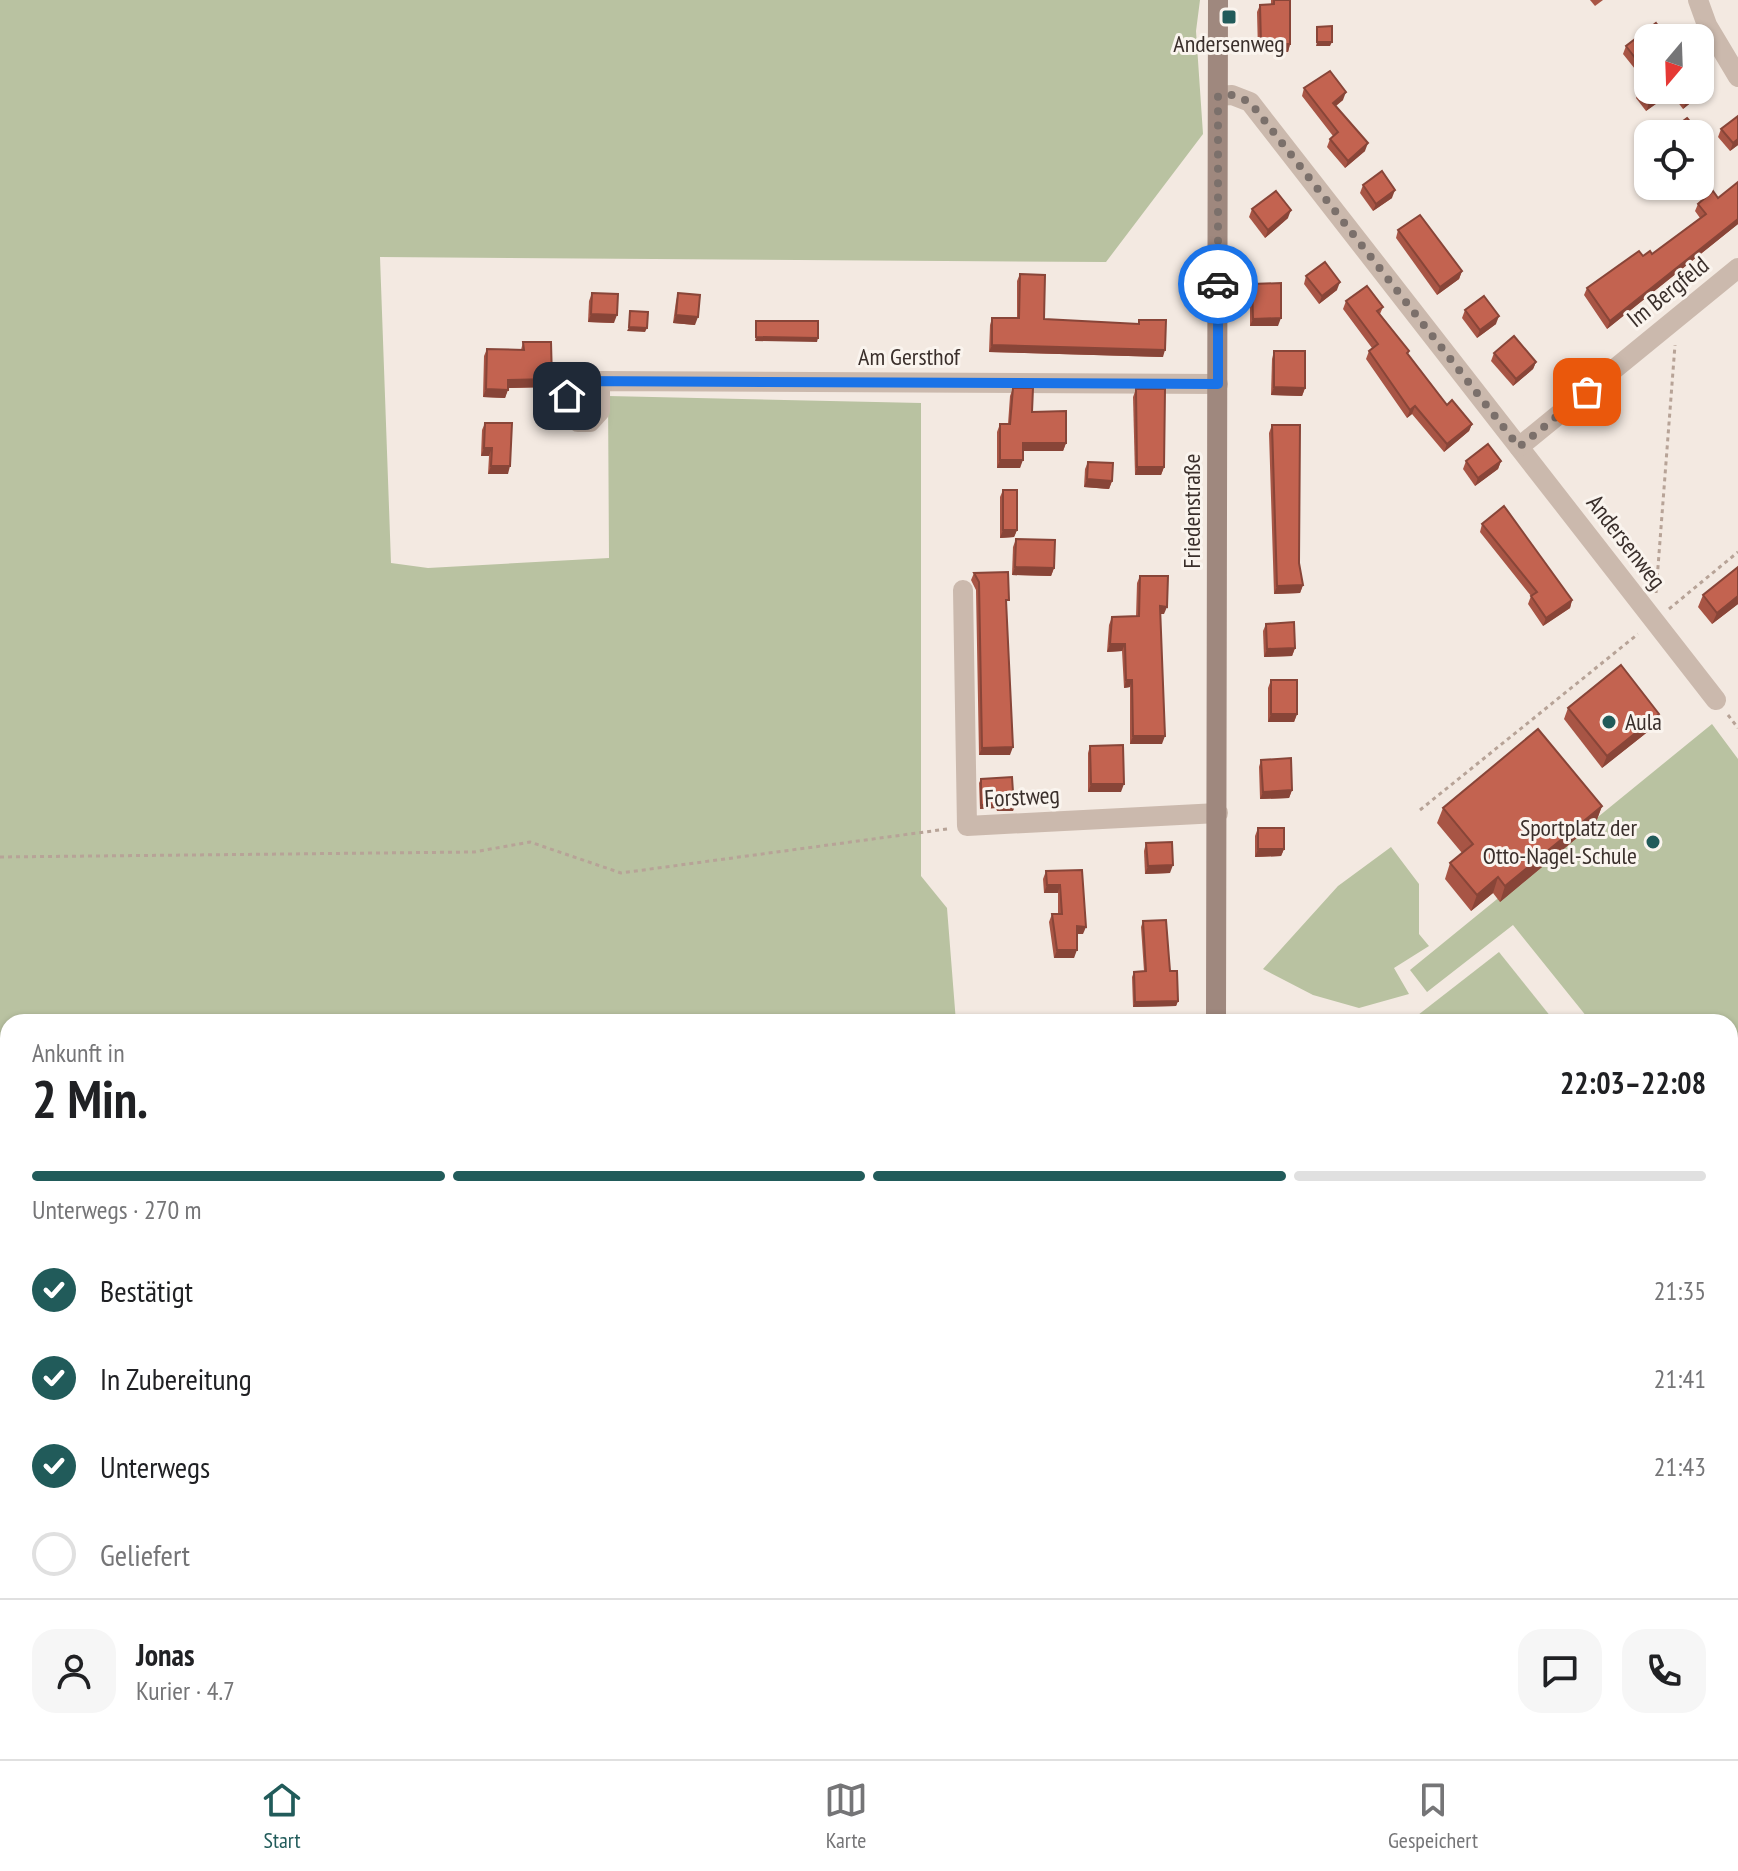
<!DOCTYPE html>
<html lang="de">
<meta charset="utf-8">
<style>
:root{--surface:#fff;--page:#f6f6f6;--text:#202124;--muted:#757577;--line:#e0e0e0;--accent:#215b5a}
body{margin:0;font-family:"PT Sans Narrow",sans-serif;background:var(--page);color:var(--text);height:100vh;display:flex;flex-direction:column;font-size:30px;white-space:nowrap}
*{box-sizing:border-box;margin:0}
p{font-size:26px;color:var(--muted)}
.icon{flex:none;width:44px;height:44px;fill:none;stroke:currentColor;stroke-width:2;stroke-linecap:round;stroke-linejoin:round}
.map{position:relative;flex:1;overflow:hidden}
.details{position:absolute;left:0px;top:1014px;width:1738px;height:746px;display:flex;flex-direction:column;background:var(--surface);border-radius:24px 24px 0 0;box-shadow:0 2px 6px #0004}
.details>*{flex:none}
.needle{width:52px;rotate:199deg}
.fabs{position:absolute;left:1634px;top:24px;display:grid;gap:16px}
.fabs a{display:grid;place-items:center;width:80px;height:80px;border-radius:16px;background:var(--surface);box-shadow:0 2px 6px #0004;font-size:40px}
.pin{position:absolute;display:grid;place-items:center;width:68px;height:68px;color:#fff;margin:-34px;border-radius:16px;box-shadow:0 4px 12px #0006}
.courier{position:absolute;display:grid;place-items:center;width:80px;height:80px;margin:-40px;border:6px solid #1a73e8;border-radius:50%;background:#fff;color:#222;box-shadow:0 2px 10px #0007}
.overview em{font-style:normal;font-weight:800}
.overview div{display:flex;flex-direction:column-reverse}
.overview{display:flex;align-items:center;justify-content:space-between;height:136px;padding:0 32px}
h1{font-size:52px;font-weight:800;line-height:60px}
.bar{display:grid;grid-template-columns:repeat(4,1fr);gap:12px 8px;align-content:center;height:96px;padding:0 32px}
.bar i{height:10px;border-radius:6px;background:var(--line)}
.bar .current{background:var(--accent)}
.bar p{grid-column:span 4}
.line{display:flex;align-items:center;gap:20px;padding:0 32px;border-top:2px solid var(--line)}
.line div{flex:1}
.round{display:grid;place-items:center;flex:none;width:84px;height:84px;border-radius:24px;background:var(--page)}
ol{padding:0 32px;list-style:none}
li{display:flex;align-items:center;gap:24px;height:88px}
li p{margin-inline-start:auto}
li .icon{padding:8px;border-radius:50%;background:var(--accent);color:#fff;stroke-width:4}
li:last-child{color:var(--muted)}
li i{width:44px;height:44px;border:4px solid var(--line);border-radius:50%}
.dock{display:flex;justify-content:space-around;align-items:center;height:112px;border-top:2px solid var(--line);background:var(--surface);font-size:22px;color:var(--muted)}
.dock a{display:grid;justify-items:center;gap:4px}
.dock .current{color:var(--accent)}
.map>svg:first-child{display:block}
.green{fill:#b9c2a1}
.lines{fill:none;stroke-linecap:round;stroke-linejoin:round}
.path{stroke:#b7a397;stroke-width:3;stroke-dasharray:4 4;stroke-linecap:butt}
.minor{stroke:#cbb9ad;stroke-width:20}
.secondary{stroke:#9f887e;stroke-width:20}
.wall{fill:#a85545}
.shaded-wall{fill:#884538}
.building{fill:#c36350;stroke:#884538;stroke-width:2}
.done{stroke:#7b706b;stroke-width:8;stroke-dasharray:0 14.4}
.route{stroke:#1a73e8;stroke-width:10}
.poi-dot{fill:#215b5a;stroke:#faf4ee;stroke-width:3}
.labels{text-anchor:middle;stroke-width:6;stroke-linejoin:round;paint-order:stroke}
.poi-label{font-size:24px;fill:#3a2f2b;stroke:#faf4ee}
.street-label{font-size:24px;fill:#3a2f2b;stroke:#faf4ee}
</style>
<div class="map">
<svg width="1738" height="1759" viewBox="0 0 1738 1759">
<rect width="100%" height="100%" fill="#f3e9e1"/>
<g class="green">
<polygon points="0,0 1200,0 1196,31 1203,134 1106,262 380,257 391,563 428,568 609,558 608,396 921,403 921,876 947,908 956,1022 8,1022 8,1450 0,1451"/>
<polygon points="1712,724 1738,759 1738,1085 1730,1091 1730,1022 1664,1022 1661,1018 1656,1022 1591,1022 1513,925 1427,992 1410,970"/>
<polygon points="1391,847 1419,884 1419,934 1429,946 1394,968 1409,994 1359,1008 1313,995 1263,969 1338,886"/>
<polygon points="1499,952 1555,1022 1409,1022"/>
<polygon points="0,1512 8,1512 8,1752 501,1752 484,1759 0,1759"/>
</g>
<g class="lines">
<g class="path">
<polyline points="1656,593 1675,345"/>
<polyline points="1669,609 1738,552"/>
<polyline points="1728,715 1738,728"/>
<polyline points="1420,810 1638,634"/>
<polyline points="0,857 474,852 530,842 621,873 947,829"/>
<polyline points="1730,1154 1738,1148"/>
<polyline points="0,1478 8,1477"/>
</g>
<g class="minor">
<polyline points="1698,0 1707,25 1738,77"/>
<polyline points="1218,96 1232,95 1250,102 1716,700"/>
<polyline points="600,381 600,411 590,422 578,422 567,412 567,396 574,381 600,381 1218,384"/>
<polyline points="1519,447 1738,268"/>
<polyline points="963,590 967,826 1218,813"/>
<polyline points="1730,1633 1738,1634"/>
</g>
<g class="secondary">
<polyline points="1216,1022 1218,0"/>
<polyline points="1215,1759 1215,1752"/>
</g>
</g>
<g class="wall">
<polygon points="1271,0 1290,0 1290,44 1288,52 1258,52 1257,12 1260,5 1271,5"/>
<polygon points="1590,0 1603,0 1595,6"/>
<polygon points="1648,38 1648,90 1700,90 1712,81 1709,88 1683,109 1671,93 1646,111 1636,98 1639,91 1647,84 1623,54 1626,46"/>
<polygon points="1304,88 1343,100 1336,106 1365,151 1345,168 1327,147 1330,139 1333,136 1302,96"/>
<polygon points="1721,129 1738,145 1730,151 1718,137"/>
<polygon points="1738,182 1738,224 1607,329 1584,295 1587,288 1643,256 1652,254 1700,218 1695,211 1698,204 1718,198"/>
<polygon points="1363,185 1392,198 1373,211 1360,193"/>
<polygon points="1252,209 1288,218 1265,238 1249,217"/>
<polygon points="1398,230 1462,271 1459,279 1437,295 1396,238"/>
<polygon points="1020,274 1044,319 1138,324 1139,320 1163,357 989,352 990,325 992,318 1017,318 1017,281"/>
<polygon points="1306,276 1337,290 1319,304 1304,284"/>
<polygon points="1252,284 1278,326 1250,326 1250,291"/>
<polygon points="592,293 614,323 588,322 589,301"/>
<polygon points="678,293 695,325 673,323 676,301"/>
<polygon points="1346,301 1383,307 1380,314 1409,351 1408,354 1447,405 1472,424 1469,431 1444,452 1412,414 1407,418 1366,359 1369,351 1372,348 1343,309"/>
<polygon points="1465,310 1496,324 1477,338 1462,318"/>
<polygon points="523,342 549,387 508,388 505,398 483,397 484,356 487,349 521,350"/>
<polygon points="1274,351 1305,388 1302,396 1271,395 1272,359"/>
<polygon points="1494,353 1536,362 1533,369 1513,386 1491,361"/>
<polygon points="1013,388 1032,412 1066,443 1063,451 1023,451 1020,468 997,468 997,432 1000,424 1008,424 1010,396"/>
<polygon points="1136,389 1164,467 1161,475 1135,475 1133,397"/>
<polygon points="485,423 508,474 488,474 489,456 481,456 482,430"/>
<polygon points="1272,425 1299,563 1303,585 1300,593 1274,594 1269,433"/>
<polygon points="1466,461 1501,461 1498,469 1475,486 1463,469"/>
<polygon points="1088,462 1112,481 1109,489 1084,487 1085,469"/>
<polygon points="1003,490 1017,530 1014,537 1000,538 1000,497"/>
<polygon points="1482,524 1572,600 1570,608 1543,626 1528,604 1531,596 1480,532"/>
<polygon points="1016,539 1054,568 1051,576 1012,575 1013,547"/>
<polygon points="1738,567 1738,604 1712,624 1698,607 1703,595"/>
<polygon points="974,573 1006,607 1010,755 979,755 976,590 971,580"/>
<polygon points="1140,576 1164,614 1160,614 1162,744 1130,744 1130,687 1124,688 1122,651 1107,652 1109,625 1112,617 1136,617 1137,583"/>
<polygon points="1266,624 1295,648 1292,656 1264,657 1263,631"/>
<polygon points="1271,680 1297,714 1294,722 1268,722 1268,688"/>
<polygon points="1568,708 1659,714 1655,726 1602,768 1564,719"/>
<polygon points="1090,746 1121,792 1088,792 1088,753"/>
<polygon points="1261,760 1292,790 1289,798 1260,799 1259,767"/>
<polygon points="981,779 1014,807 1013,811 997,811 996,808 980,809 979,783"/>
<polygon points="1602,806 1596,822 1500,902 1493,893 1471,911 1445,879 1450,863 1462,853 1437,823 1443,808"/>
<polygon points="1258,828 1284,849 1281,856 1255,857 1255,836"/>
<polygon points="1146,843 1170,873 1145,874 1144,851"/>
<polygon points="1082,870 1083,934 1077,934 1074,958 1054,958 1049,922 1052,914 1058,914 1058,893 1044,893 1043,879 1046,871"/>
<polygon points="1143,921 1170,971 1178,1001 1176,1006 1133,1007 1132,977 1134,972 1144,971 1141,927"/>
<polygon points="1730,1237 1738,1237 1738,1273 1730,1271"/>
<polygon points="1730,1654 1738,1655 1738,1699 1730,1698"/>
<polygon points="1497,1752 1592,1752 1587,1759 1507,1759"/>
</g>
<g class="shaded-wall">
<polygon points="1317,42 1332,42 1330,46 1316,46"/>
<polygon points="1261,44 1290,44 1288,52 1258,52"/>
<polygon points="1712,81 1709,88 1683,109 1686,102"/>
<polygon points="1667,90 1672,90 1671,93 1646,111 1649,104"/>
<polygon points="1346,92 1343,100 1330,110 1333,103"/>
<polygon points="1738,139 1738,145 1730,151 1733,143"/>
<polygon points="1368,143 1365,151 1345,168 1348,161"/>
<polygon points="1395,190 1392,198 1373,211 1376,204"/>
<polygon points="1291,210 1288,218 1265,238 1268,230"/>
<polygon points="1738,219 1738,224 1607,329 1610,321"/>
<polygon points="1462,271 1459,279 1437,295 1440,287"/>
<polygon points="1340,282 1337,290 1319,304 1322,296"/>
<polygon points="591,314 617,315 614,323 588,322"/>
<polygon points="676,315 698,317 695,325 673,323"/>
<polygon points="1499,316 1496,324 1477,338 1480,330"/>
<polygon points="1281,318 1278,326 1250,326 1253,319"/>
<polygon points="629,327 647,328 645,332 627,331"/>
<polygon points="756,337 818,338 817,342 755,341"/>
<polygon points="992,345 1165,350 1163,357 989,352"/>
<polygon points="1536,362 1533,369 1513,386 1516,379"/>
<polygon points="552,379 549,387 505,388 508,380"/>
<polygon points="1274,387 1305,388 1302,396 1271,395"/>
<polygon points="486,389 508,390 505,398 483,397"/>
<polygon points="1415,406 1412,414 1407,418 1410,410"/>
<polygon points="1472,424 1469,431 1444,452 1447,444"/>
<polygon points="1023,443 1066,443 1063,451 1020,451"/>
<polygon points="484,448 492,448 489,456 481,456"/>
<polygon points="1000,460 1023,460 1020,468 997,468"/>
<polygon points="1501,461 1498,469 1475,486 1478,478"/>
<polygon points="491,466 510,466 508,474 488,474"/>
<polygon points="1137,467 1164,467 1161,475 1135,475"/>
<polygon points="1087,479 1112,481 1109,489 1084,487"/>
<polygon points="1003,530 1017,530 1014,537 1000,538"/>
<polygon points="1015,567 1054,568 1051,576 1012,575"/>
<polygon points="1303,585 1300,593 1274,594 1277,586"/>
<polygon points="1738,596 1738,604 1712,624 1717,613"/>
<polygon points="1572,600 1570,608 1543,626 1546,618"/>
<polygon points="1160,606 1167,607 1164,614 1157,614"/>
<polygon points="1110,644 1125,644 1122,651 1107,652"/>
<polygon points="1295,648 1292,656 1264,657 1267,649"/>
<polygon points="1126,680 1132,680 1130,687 1124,688"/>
<polygon points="1271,714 1297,714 1294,722 1268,722"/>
<polygon points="1659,714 1655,726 1602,768 1607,756"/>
<polygon points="1133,736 1165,736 1162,744 1130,744"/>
<polygon points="1013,747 1010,755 979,755 982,748"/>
<polygon points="1091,784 1124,784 1121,792 1088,792"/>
<polygon points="1292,790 1289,798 1260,799 1263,792"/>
<polygon points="998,804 996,808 980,809 981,805"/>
<polygon points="1602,806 1596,822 1500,902 1505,886"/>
<polygon points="1014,807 1013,811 997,811 998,808"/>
<polygon points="1258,849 1284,849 1281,856 1255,857"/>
<polygon points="1173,865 1170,873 1145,874 1148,866"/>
<polygon points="1498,877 1493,893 1471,911 1477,895"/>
<polygon points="1047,885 1060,885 1058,893 1044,893"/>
<polygon points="1077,926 1086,927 1083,934 1074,934"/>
<polygon points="1057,950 1077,950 1074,958 1054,958"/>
<polygon points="1178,1001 1176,1006 1133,1007 1135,1002"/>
<polygon points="1586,1752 1592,1752 1587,1759 1581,1759"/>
<polygon points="1133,1753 1146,1755 1145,1759 1131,1759"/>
<polygon points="916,1756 915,1759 883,1759 884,1757"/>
</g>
<g class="building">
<polygon points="1274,0 1290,0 1290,44 1261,44 1260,5 1274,4"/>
<polygon points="1656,23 1668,38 1648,38 1648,75 1626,46"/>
<polygon points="1332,26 1332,42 1317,42 1317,27"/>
<polygon points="1700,66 1712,81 1686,102 1677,90 1700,90"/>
<polygon points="1330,71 1346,92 1333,103 1368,143 1348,161 1330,139 1338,132 1304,88"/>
<polygon points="1648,84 1648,90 1667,90 1649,104 1639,91"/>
<polygon points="1738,116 1738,139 1733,143 1721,129"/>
<polygon points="1687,118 1698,131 1694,134 1680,134 1675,127"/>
<polygon points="1382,171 1395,190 1376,204 1363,185"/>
<polygon points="1738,182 1738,219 1610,321 1587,288 1639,251 1643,256 1650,251 1652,254 1706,214 1698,204 1713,191 1718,198"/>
<polygon points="1276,191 1291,210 1268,230 1252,209"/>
<polygon points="1420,215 1462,271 1440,287 1398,230"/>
<polygon points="1325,262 1340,282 1322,296 1306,276"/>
<polygon points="1020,274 1045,275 1044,319 1139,324 1139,320 1166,320 1165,350 992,345 992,318 1019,318"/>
<polygon points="1281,283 1281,318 1253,319 1252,284"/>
<polygon points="1367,286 1383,307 1377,311 1409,351 1407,353 1447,405 1452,400 1472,424 1447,444 1415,406 1410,410 1369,351 1378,344 1346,301"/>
<polygon points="592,293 618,294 617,315 591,314"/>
<polygon points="678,293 700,295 698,317 676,315"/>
<polygon points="1484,296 1499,316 1480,330 1465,310"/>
<polygon points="630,311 648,312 647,328 629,327"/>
<polygon points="756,321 818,321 818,338 756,337"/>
<polygon points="1514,336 1536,362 1516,379 1494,353"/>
<polygon points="523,342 551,342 552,379 508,380 508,390 486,389 487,349 524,350"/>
<polygon points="1274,351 1305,351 1305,388 1274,387"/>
<polygon points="1013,388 1033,388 1032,412 1066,411 1066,443 1023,443 1023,460 1000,460 1000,424 1010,424"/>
<polygon points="1136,389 1165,389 1164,467 1137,467"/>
<polygon points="485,423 512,423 510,466 491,466 492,448 484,448"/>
<polygon points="1272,425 1300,425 1299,563 1303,585 1277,586"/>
<polygon points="1488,444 1501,461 1478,478 1466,461"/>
<polygon points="1088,462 1113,463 1112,481 1087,479"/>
<rect x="1003" y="490" width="14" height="40"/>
<polygon points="1504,506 1572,600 1546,618 1531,596 1537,592 1482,524"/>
<polygon points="1016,539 1055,540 1054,568 1015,567"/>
<polygon points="1738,567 1738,596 1717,613 1703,595"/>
<polygon points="1008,572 1009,600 1006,600 1013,747 982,748 979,582 974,573"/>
<polygon points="1140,576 1168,576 1167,607 1160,606 1165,736 1133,736 1132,680 1126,680 1125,644 1110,644 1112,617 1139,616"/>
<polygon points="1294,622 1295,648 1267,649 1266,624"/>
<polygon points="1621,665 1659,714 1607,756 1568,708"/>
<rect x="1271" y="680" width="26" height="34"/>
<polygon points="1538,729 1602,806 1505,886 1498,877 1477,895 1450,863 1473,844 1443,808"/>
<polygon points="1123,745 1124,784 1091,784 1090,746"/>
<polygon points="1291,758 1292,790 1263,792 1261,760"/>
<polygon points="1012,777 1014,807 998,808 998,804 981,805 981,779"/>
<rect x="1258" y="828" width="26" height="21"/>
<polygon points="1172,842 1173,865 1148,866 1146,843"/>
<polygon points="1082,870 1086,927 1077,926 1077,950 1057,950 1052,914 1062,914 1060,885 1047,885 1046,871"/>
<polygon points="1166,920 1170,971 1177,971 1178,1001 1135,1002 1134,972 1146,971 1143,921"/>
<polygon points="1730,1237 1738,1237 1738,1260 1730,1259"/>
<polygon points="1730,1545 1738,1547 1733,1581 1730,1580"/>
<polygon points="1730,1654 1738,1655 1738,1691 1730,1690"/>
<polygon points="884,1752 916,1752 916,1756 884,1757"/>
<rect x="941" y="1752" width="32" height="7"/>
<polygon points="1001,1752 1031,1752 1030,1759 1000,1759"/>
<polygon points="1133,1752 1177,1752 1177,1759 1146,1759 1146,1755 1133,1753"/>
<polygon points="1264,1752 1312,1752 1319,1758 1318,1759 1259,1759"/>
<polygon points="1523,1752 1586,1752 1581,1759 1530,1759 1531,1758"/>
<polygon points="834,1754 877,1754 877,1759 791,1759"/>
</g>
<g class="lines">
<polyline class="done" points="1218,284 1218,96 1232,95 1250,102 1519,447 1587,392"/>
<polyline class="route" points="567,396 574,381 1218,384 1218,284"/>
</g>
<g class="poi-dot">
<rect x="1221" y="9" width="16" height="16" rx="4"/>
<circle cx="1609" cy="722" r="8"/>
<circle cx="1653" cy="842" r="8"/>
</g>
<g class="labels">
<g class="poi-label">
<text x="1229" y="52">Andersenweg</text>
<text x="1625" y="730" text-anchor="start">Aula</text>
<text x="1637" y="836" text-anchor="end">Sportplatz der<tspan x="1637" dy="28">Otto-Nagel-Schule</tspan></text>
</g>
<g class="street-label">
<text transform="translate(1668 292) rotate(-39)" y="8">Im Bergfeld</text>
<text x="909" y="365">Am Gersthof</text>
<text transform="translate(1192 511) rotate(-90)" y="8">Friedenstraße</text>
<text transform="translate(1626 542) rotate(52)" y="8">Andersenweg</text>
<text transform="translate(1022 797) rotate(-3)" y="8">Forstweg</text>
</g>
</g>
</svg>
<div class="fabs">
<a><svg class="needle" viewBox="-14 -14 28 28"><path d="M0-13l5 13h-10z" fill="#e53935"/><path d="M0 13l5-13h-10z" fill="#757577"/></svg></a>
<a><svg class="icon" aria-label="locate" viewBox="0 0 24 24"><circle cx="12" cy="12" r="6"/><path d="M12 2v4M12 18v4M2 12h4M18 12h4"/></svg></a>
</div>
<div class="pin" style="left:1587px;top:392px;background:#ea580c"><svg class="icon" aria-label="bag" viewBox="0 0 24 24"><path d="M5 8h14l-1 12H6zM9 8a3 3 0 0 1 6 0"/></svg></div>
<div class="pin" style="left:567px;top:396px;background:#1f2937"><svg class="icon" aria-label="home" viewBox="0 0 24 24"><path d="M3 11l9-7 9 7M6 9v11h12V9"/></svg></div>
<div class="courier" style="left:1218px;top:284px"><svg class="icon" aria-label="car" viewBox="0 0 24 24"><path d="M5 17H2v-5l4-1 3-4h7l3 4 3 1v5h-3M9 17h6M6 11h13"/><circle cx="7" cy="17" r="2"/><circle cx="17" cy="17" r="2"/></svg></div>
<section class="details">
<div class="overview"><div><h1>2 Min.</h1><p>Ankunft in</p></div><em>22:03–22:08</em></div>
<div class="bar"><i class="current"></i><i class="current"></i><i class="current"></i><i></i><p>Unterwegs · 270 m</p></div>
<ol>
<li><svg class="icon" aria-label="check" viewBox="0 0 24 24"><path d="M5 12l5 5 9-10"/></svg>Bestätigt<p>21:35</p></li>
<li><svg class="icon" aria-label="check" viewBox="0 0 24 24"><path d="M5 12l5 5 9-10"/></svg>In Zubereitung<p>21:41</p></li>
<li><svg class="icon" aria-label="check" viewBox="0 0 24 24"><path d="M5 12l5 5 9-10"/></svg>Unterwegs<p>21:43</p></li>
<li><i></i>Geliefert</li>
</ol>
<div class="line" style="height:144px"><a class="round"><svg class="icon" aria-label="person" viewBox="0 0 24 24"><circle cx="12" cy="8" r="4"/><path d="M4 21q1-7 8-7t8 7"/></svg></a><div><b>Jonas</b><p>Kurier · 4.7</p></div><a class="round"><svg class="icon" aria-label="chat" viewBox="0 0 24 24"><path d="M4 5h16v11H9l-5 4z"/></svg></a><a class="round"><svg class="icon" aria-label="phone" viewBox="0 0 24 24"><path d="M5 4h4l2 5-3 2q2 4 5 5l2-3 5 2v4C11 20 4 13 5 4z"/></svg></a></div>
</section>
</div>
<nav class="dock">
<a class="current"><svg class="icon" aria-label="home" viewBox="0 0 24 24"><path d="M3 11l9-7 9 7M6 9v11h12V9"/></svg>Start</a>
<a><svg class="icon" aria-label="map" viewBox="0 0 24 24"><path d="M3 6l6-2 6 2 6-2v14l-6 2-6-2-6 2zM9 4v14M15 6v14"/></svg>Karte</a>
<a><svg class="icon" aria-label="saved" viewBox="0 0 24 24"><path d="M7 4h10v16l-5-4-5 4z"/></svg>Gespeichert</a>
</nav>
